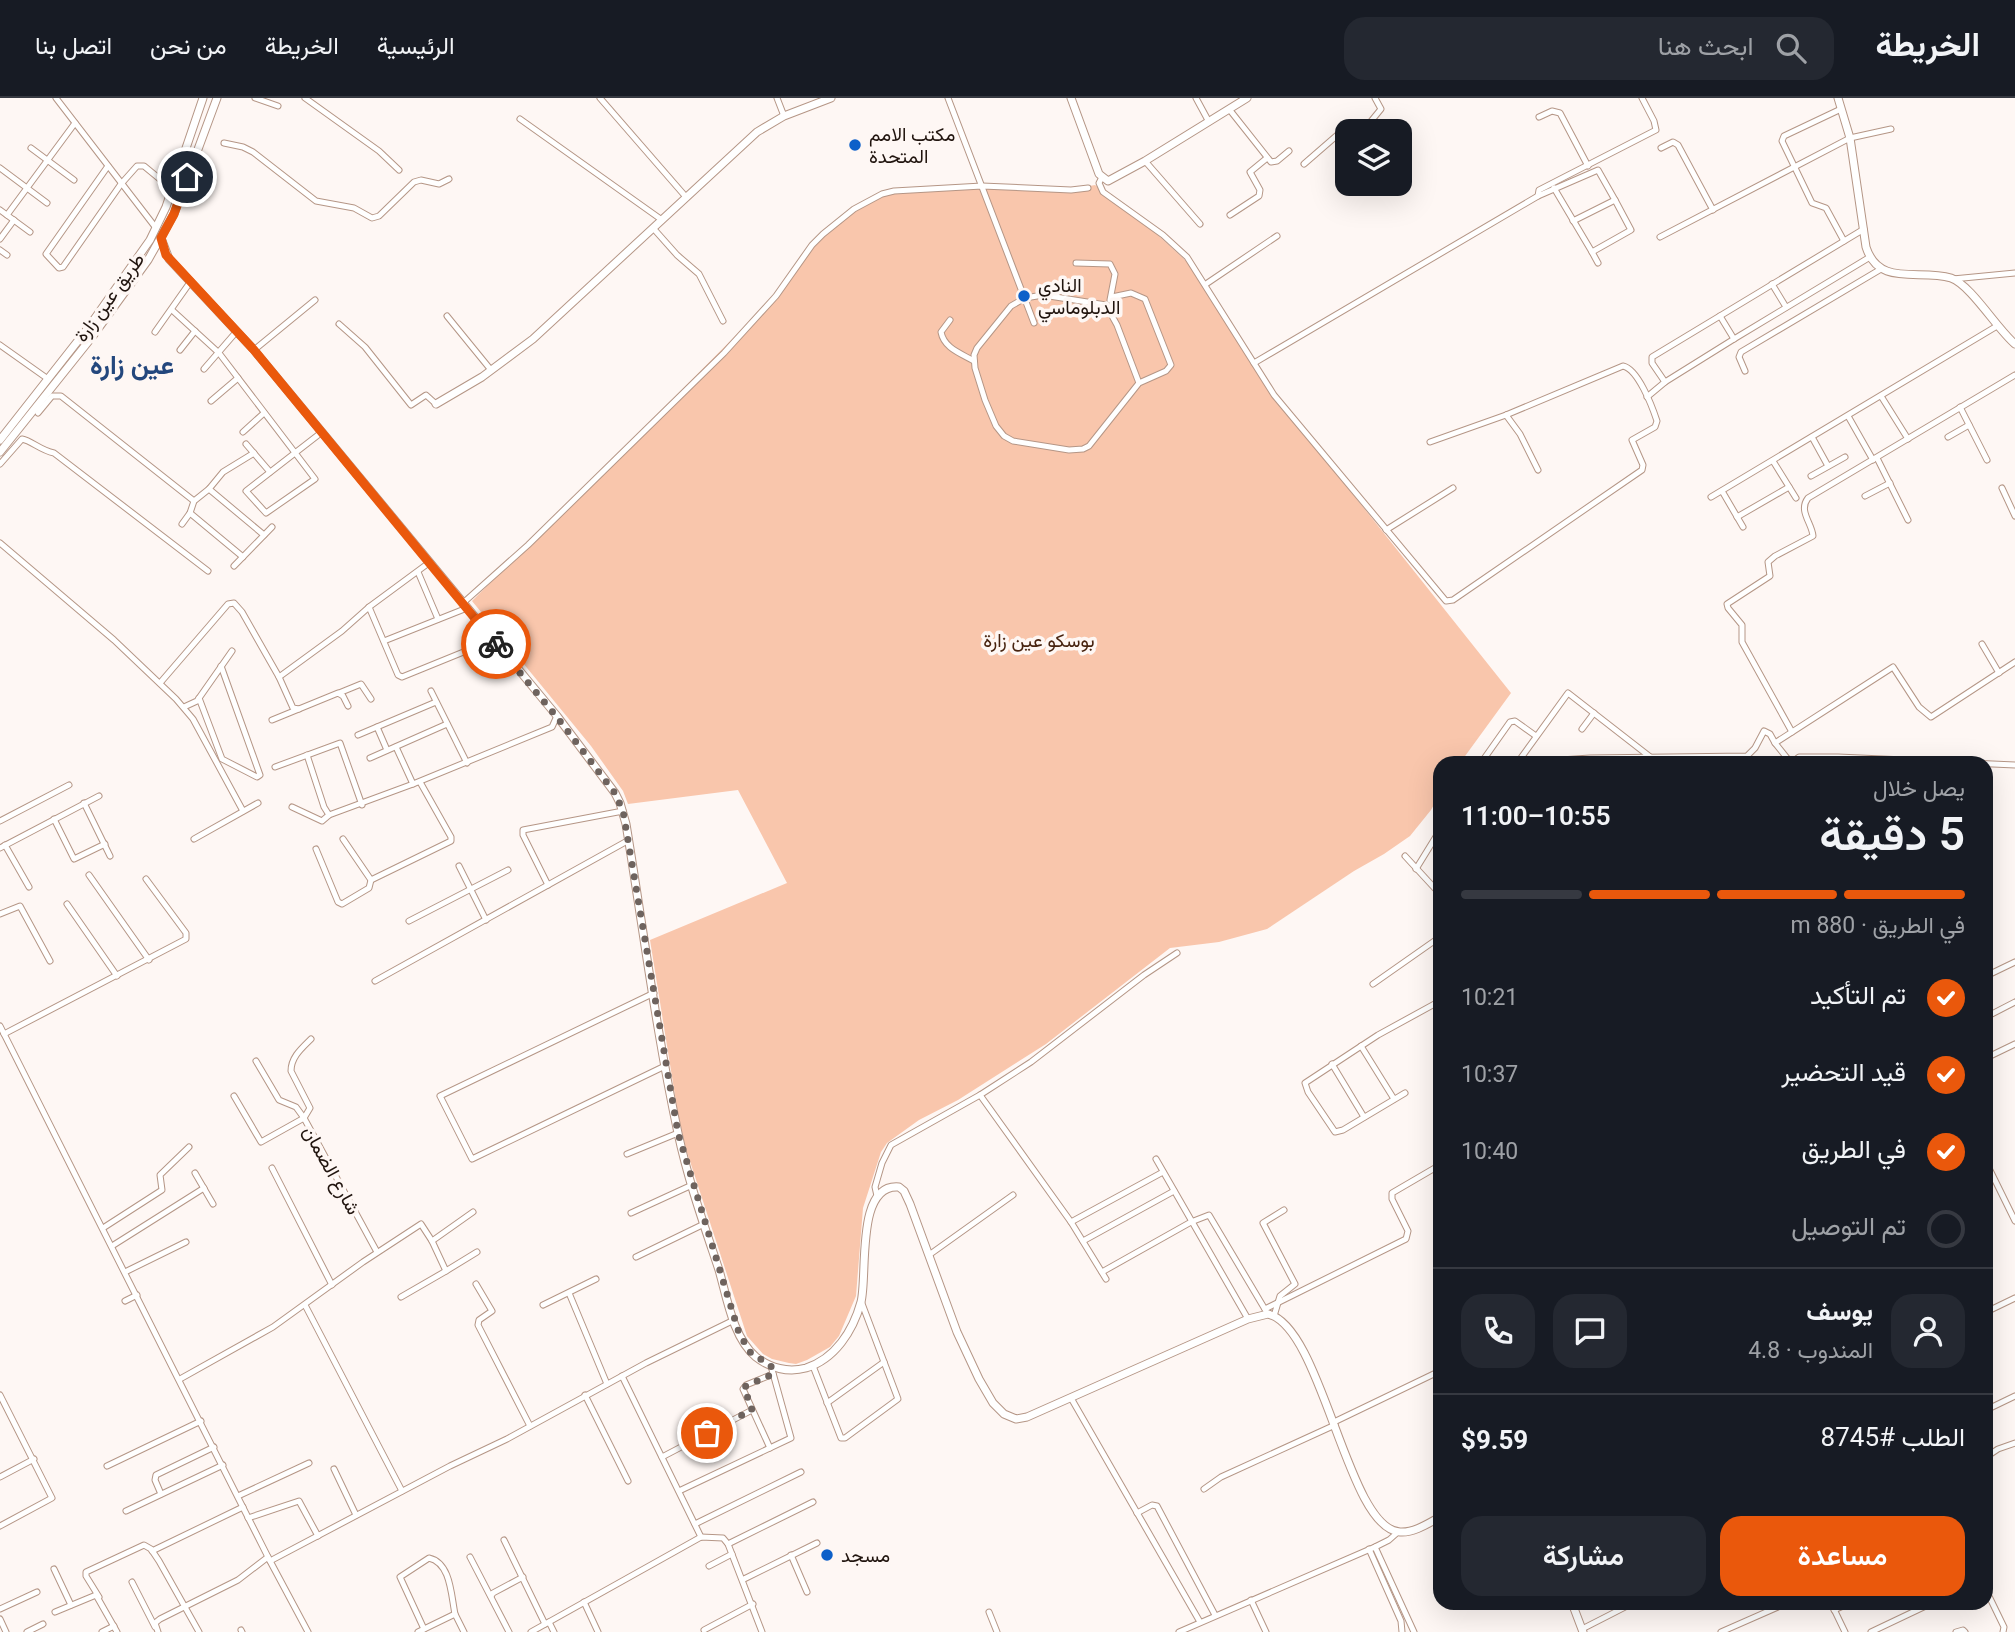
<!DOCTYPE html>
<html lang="ar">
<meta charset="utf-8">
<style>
:root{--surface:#171b24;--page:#242831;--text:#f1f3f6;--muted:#9ea1a6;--line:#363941;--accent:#ea580c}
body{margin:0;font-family:Roboto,Vazirmatn,sans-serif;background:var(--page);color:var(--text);direction:rtl;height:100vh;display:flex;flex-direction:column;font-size:26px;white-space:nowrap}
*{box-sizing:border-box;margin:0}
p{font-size:23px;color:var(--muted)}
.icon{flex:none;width:38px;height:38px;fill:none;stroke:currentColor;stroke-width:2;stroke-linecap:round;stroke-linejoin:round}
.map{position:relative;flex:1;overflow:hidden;direction:ltr}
.sheet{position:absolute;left:1433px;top:658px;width:560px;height:854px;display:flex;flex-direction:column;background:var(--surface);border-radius:21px;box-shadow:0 7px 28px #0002;direction:rtl}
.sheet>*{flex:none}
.fabs{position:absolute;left:1335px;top:21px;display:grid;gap:14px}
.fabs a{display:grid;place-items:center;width:77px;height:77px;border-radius:14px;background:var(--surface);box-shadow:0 7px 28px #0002;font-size:35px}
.pin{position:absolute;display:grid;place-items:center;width:60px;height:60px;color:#fff;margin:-30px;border:4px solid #fff;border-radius:50%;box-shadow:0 2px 7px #0007}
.courier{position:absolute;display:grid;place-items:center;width:70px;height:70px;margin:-35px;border:5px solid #ea580c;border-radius:50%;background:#fff;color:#222;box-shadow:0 2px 9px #0007}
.overview em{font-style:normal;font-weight:600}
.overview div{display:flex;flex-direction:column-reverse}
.overview{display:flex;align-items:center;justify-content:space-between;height:119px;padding:0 28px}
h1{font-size:46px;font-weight:600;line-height:52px}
.bar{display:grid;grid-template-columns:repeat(4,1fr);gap:10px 7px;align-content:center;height:84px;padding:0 28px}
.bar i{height:9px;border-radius:5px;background:var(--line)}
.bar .selected{background:var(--accent)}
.bar p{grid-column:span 4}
.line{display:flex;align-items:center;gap:18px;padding:0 28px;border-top:2px solid var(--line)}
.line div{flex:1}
.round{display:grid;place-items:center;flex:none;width:74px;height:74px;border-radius:21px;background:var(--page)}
ol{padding:0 28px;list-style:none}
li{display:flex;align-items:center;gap:21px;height:77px}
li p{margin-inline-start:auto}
li .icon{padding:7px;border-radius:50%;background:var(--accent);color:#fff;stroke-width:4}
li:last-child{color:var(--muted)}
li i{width:38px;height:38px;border:4px solid var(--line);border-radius:50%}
.cta{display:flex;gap:14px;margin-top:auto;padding:14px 28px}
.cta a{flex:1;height:80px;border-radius:21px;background:var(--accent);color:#fff;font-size:28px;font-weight:600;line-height:80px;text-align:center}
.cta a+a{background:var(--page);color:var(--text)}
header{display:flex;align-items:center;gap:42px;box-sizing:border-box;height:98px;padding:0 35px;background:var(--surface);border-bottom:2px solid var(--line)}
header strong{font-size:33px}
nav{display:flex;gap:38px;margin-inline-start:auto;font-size:24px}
.search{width:490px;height:63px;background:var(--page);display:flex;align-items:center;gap:18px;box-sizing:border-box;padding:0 24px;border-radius:21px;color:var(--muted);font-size:26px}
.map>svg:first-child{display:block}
.green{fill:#f9c6ac}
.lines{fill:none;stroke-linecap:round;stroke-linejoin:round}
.minor-casing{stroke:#b59686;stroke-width:7}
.major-casing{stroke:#b59686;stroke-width:9}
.minor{stroke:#fff;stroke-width:5}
.major{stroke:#fff;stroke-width:7}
.done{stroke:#6e635e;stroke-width:7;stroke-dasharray:0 12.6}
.route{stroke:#ea580c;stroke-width:9}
.poi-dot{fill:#0d60c9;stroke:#fef7f4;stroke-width:2.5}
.labels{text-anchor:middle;stroke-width:7;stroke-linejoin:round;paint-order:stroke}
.poi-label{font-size:19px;fill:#20140e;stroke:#fef7f4;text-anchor:start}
.street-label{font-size:19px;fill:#20140e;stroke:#fef7f4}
.park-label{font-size:19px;fill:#47230f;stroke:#fef7f4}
.district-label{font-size:26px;font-weight:bold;fill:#23477d;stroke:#fef7f4}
</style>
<header>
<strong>الخريطة</strong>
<div class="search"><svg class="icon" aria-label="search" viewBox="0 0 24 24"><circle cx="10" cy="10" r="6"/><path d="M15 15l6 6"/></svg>ابحث هنا</div>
<nav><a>الرئيسية</a><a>الخريطة</a><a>من نحن</a><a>اتصل بنا</a></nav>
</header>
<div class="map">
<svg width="2015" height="1534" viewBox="0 0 2015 1534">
<rect width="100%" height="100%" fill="#fef7f4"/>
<polygon class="green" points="1095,87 1145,125 1197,173 1270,292 1511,595 1460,665 1440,665 1440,696 1431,712 1410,738 1384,756 1354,773 1267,831 1219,844 1170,850 1046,946 958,1002 919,1022 887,1045 881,1054 863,1110 856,1198 839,1238 830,1249 807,1262 796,1266 789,1265 772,1261 763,1256 747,1238 686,1051 678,1016 650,842 787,785 738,692 628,706 623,693 591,648 472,503 779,194 830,127 886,93 918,90 1084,89"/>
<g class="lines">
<g class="minor-casing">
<g id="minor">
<polyline points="56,0 156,130"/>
<polyline points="255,0 278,8"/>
<polyline points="305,0 379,53 399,72"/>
<polyline points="600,0 686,99"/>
<polyline points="777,0 784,18"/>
<polyline points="948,0 1034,225"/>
<polyline points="1196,0 1209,24"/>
<polyline points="1229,11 1271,64 1277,63 1289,53"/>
<polyline points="1841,11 1784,38 1782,43 1812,105 1826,110 1844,143"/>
<polyline points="1539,19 1552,13 1560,15 1588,68"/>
<polyline points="520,21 662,122"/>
<polyline points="1363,33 1381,11 1375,0"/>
<polyline points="224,45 243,49 253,54 316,103 354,110 372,120 379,118 414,84 421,82 439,86 449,81"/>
<polyline points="31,50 74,82"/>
<polyline points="1661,50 1673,44 1678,47 1713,112"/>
<polyline points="1145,63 1200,126"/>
<polyline points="1304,66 1342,33 1350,30 1354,33"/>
<polyline points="108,68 46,156 59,170 63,169 121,86 137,68 144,68 172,91"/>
<polyline points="0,70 47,105"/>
<path d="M1102,79L1099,85L1103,94L1163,137L1187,159L1274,297L1446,503L1453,502L1642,372L1643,367L1632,342L1655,329L1657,323C1652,308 1638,271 1623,268L1506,317L1430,344"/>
<polyline points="1554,90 1592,154 1631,132 1615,102"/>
<polyline points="1538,98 1539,92 1656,32 1654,23 1642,0"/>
<polyline points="0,112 30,134"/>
<polyline points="7,117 75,25"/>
<polyline points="1230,117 1259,98 1260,92 1250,74 1267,60"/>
<polyline points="653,130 677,157 699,176 723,223"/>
<polyline points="1660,139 1850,40 1891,31"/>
<polyline points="0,141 14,122"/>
<polyline points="0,152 7,157"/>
<polyline points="1592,154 1598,165"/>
<polyline points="1076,165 1110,166 1115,176 1110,202"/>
<polyline points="1953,181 2015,175"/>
<polyline points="1206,186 1277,138"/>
<polyline points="1772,186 1786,209"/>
<polyline points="1112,199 1131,195 1145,201 1171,267 1166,273 1139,285 1089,348 1083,351 1069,352 1013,343 1004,338 996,328 985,302 975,270 974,257 977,250 1011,208 1025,200 1043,197 1106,207 1117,227 1139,285"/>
<polyline points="172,212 219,255 315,381 266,415 246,393 322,334"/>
<polyline points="447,218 491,272"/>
<polyline points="1720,218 1734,241"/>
<path d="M950,222L941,234C944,250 960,255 974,263"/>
<polyline points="339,226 365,249 411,307 426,297 436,306"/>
<polyline points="155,234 191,183"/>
<polyline points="0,247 48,281"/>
<polyline points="180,252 195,233"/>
<polyline points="254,252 315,202"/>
<polyline points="1254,265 1538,98 1598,72 1615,102 1573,123"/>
<polyline points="204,271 237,233"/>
<polyline points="1745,273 1739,259 1741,254 1881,171"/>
<polyline points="1665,284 1652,265 1652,259 1864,131"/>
<polyline points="1881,298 1908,341"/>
<polyline points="1647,299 1665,284 1734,241 1870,159"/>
<polyline points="211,303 238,280"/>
<polyline points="1960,309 1987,362"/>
<polyline points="38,315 52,298 61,298 194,403"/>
<polyline points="1506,317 1520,336 1538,372"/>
<polyline points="1848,318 1873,362"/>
<polyline points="243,334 264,315"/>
<polyline points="1812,339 1828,368"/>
<polyline points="1948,339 1969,327"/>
<polyline points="246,346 270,374"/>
<polyline points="1877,360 1908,422"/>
<polyline points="1773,363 1796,400"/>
<path d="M0,366L22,341C32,343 40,352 54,355L208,473"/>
<polyline points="1811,378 1845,359"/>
<polyline points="2002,390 2015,418"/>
<polyline points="209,391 264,437"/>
<polyline points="1722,393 1743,429"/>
<polyline points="1865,398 1890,385"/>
<polyline points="1711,399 1997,228"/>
<polyline points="190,415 243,459"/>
<polyline points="1737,419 1789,389"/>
<polyline points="182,426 190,415 194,403 209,391 223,374 254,355"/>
<polyline points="1386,432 1453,390"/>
<polyline points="0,445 114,542 176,601 193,621 243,713"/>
<polyline points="234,468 272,429"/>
<polyline points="418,474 438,521"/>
<polyline points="463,505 528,447 724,255 776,198 812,147 823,136 854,111 882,96 894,93 982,88 1071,92 1088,90"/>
<polyline points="369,509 398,577 402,579 493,542"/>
<polyline points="384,543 467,510"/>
<polyline points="1982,546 1999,575"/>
<polyline points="279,579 342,533 369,509 430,464"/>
<polyline points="160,585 228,506 234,505 242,514 279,579 293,610 299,611"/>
<polyline points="431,593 467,665"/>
<polyline points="339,595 361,586 371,601"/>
<polyline points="199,600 222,661 257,679 260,677 221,568"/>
<polyline points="184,609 197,603 232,553"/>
<polyline points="272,622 338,595 343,598 348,608"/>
<polyline points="377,629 387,652"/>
<polyline points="1582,631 1594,615"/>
<path d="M1792,634L1742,544V527L1728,510L1727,506L1770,478L1768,464L1775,458L1813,438C1812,425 1798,413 1808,400L2015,277"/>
<polyline points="358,637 436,604"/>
<polyline points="396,649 413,686"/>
<polyline points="307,657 324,709 329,717 413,686 552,629 557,618"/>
<polyline points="370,660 447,626"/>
<polyline points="1483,663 1517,665 1590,660 1747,658 1755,650 1764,633 1770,636 1775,645"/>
<polyline points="1518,664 1568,595 1658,665"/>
<polyline points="1481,665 1510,624 1515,623 1536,638"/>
<polyline points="1791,665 1775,645 1893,569 1919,609 1931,619 2015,564"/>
<polyline points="1791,665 1799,659 1838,659 2015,667"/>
<polyline points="275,669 340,645 362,707"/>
<polyline points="84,705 110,758"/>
<polyline points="292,709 322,723 329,717"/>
<polyline points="54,721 74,761 105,746"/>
<polyline points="0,723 69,687"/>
<polyline points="194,741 258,705"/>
<polyline points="5,747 29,789"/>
<polyline points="0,750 99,698"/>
<polyline points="316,751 338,804 342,806 369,790 371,782 343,741"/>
<polyline points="1405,758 1440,796"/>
<polyline points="459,768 486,822"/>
<polyline points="1416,771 1440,732"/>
<polyline points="89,777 149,862"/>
<polyline points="371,782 451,743 451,739 420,684"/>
<polyline points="548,787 523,737 523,732 623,713"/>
<polyline points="67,806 117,878"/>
<polyline points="0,816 20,808 50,863"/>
<polyline points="409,823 508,772"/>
<polyline points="1986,878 2015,864"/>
<polyline points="375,883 629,742"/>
<polyline points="1373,886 1440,839"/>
<polyline points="654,895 440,998 472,1061 665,968"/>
<polyline points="1986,919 2015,904"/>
<polyline points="0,928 268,1459"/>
<polyline points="4,936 186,841 186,835 146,781"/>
<polyline points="1361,948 1394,1001"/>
<polyline points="1986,960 2015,946"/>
<polyline points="256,963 279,1002 296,1009 304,1020 377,1154"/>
<polyline points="1332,966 1364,1019"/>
<polyline points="1405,995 1343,1032 1335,1034 1308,994 1305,985 1378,937 1440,903"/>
<polyline points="980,997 1071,1124 1106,1181"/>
<polyline points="1440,997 1438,1000 1440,1007"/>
<path d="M234,998L261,1044L304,1020L310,1010L291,973C291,959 302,950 311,941"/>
<polyline points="627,1056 678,1035"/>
<polyline points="1156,1061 1248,1221"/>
<polyline points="1986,1064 2015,1123"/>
<polyline points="272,1070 332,1187"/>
<polyline points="195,1075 213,1106"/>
<polyline points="877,1098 875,1089 882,1065 891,1047 980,997 1031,964 1144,877 1177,855"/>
<polyline points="631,1115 692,1087"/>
<polyline points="1071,1124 1163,1074"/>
<polyline points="103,1130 162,1092 160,1077 189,1049"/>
<polyline points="432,1143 473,1114"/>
<polyline points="1083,1143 1174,1093"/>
<polyline points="112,1148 204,1090"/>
<polyline points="929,1157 1013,1097"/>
<polyline points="636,1159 704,1126"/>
<polyline points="125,1174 186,1144"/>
<polyline points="1102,1174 1191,1124 1209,1117 1266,1213"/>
<polyline points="476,1186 492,1213 479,1222 478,1227 530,1328"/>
<polyline points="1437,1186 1440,1199"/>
<polyline points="569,1195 607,1286"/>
<polyline points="401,1199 446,1173"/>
<polyline points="125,1203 137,1197"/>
<polyline points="305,1207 402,1393"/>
<polyline points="543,1207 596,1181"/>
<polyline points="1265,1211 1406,1141 1408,1133 1392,1101 1392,1095 1440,1067"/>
<polyline points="1986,1214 2015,1200"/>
<polyline points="1274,1218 1280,1198 1295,1186 1263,1125 1284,1112"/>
<polyline points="813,1268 841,1340 845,1340 898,1301 861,1203"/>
<polyline points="622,1278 701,1439"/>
<polyline points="180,1281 273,1229 363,1164 421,1126 432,1143 446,1173 477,1154"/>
<polyline points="0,1297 52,1400 0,1428"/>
<polyline points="585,1297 628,1383"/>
<polyline points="1071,1300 1200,1524"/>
<polyline points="827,1305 884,1264"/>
<polyline points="1986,1312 2015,1298"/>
<polyline points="1334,1324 1440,1273"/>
<polyline points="770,1350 743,1291 746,1287 773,1276"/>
<polyline points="662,1359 752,1312"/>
<polyline points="1986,1359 1998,1351 2015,1345"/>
<polyline points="107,1368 201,1323"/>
<polyline points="334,1371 356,1417"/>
<polyline points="0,1379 34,1361"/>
<polyline points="1204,1391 1221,1379 1335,1327"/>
<polyline points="679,1393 791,1340 771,1268"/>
<polyline points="161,1396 155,1382 156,1377 214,1349"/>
<polyline points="238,1398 309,1365"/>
<polyline points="126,1413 223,1367"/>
<polyline points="1137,1415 1152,1407 1157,1408 1215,1517"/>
<polyline points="248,1420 299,1403 318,1438"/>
<polyline points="695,1426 801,1374"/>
<polyline points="504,1442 545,1526"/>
<polyline points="728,1446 813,1404"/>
<polyline points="1375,1449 1414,1534"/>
<polyline points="1369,1451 1401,1523 1402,1534"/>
<polyline points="152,1453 243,1409"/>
<polyline points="791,1457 807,1494"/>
<polyline points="470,1459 509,1534"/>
<polyline points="270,1463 308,1534"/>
<polyline points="709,1468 732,1456"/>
<polyline points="54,1471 71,1507"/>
<polyline points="744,1481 817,1445"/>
<polyline points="132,1484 155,1529"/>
<polyline points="1986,1492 2004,1529 2003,1534"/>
<polyline points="491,1498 493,1495 523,1479"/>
<polyline points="99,1499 86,1478 86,1474 144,1447 151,1451 159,1463 199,1534"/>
<polyline points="1251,1502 1266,1534"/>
<polyline points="584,1504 598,1534"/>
<polyline points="1831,1505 1845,1534"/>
<polyline points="0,1511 37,1494"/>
<polyline points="1834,1512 1850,1505"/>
<polyline points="55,1514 96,1497 117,1534"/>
<polyline points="989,1514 997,1534"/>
<polyline points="0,1521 6,1534"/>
<polyline points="549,1524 554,1534"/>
<path d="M424,1531L400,1479L429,1460C451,1465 451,1497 455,1516"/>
<polyline points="1582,1531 1633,1505"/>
<polyline points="241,1532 242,1534"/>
<polyline points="704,1532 753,1506"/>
<polyline points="27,1534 43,1526"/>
<polyline points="102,1534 114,1528"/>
<polyline points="158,1534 155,1525 160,1521 238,1482 268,1459 270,1463 450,1368 507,1341 646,1265 734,1222"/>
<polyline points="418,1534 455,1516 464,1534"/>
<polyline points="531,1534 701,1439 723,1440 728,1446 762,1534"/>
<polyline points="1179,1534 1375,1449 1389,1442 1398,1434"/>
<polyline points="1721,1534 1787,1505"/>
<polyline points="1871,1534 1932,1505"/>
<polyline points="1956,1534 1963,1532 1965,1534"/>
</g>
</g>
<g class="major-casing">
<g id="major">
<polyline points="1071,0 1099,76 1108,83 1145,63 1247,0"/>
<path d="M1838,0L1850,40L1866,149C1879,190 1920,170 1951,180C1971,187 1997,231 2015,246"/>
<path d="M161,140L169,161L254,252L557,618L615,695L620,705L626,726C643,829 656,933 678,1035C688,1082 704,1127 719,1172C727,1200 733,1240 756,1259C770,1270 788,1275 806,1270C835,1261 853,1233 861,1204C868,1177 855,1085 899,1089L904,1093L910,1106L957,1234L979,1281L993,1305L1004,1316L1016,1321L1027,1319L1248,1221L1268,1216C1323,1229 1347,1431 1400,1434C1414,1435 1429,1425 1440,1419"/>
<polyline points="436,306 482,279 533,241 757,34 784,18 831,0"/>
<polyline points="0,342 88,230 150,142 166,109 203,0"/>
<polyline points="0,354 92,239 148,162 174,116 217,0"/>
<polyline points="1572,1505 1583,1534"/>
</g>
</g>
<use href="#minor" class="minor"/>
<use href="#major" class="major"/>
</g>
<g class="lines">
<polyline class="done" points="496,546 556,618 615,695 623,713 678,1035 739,1235 750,1254 771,1268 773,1276 744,1289 752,1312 707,1335"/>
<polyline class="route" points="187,79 174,116 161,140 166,157 254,252 496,546"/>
</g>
<g class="poi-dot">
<circle cx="855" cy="47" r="7"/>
<circle cx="1024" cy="198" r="7"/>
<circle cx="827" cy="1457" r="7"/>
</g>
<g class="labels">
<g class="poi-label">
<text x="869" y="43">مكتب الامم<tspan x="869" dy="22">المتحدة</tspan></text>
<text x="1038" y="194">النادي<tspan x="1038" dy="22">الدبلوماسي</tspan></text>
<text x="841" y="1464">مسجد</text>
</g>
<g class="street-label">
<text transform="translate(109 199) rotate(-54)" y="7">طريق عين زارة</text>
<text transform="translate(332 1072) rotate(61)" y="7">شارع الضمان</text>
</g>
<g class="park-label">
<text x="1039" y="549">بوسكو عين زارة</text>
</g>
<g class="district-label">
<text x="132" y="276">عين زارة</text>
</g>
</g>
</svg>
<div class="fabs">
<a><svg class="icon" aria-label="layers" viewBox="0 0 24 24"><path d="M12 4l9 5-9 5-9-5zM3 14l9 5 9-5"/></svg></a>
</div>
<div class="pin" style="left:707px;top:1335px;background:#ea580c"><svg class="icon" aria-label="bag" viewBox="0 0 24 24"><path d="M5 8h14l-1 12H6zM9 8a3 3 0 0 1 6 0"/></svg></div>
<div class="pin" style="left:187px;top:79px;background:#1f2937"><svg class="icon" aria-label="home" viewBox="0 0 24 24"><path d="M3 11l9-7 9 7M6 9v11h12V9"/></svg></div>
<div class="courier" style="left:496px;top:546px"><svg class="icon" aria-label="bike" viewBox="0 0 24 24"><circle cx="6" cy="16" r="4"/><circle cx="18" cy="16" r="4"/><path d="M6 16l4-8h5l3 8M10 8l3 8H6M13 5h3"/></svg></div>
<section class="sheet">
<div class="overview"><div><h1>5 دقيقة</h1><p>يصل خلال</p></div><em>10:55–11:00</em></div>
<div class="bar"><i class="selected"></i><i class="selected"></i><i class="selected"></i><i></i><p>في الطريق · 880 m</p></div>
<ol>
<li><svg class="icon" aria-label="check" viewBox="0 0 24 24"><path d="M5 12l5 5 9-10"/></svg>تم التأكيد<p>10:21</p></li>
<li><svg class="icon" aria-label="check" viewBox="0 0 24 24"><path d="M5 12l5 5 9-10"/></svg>قيد التحضير<p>10:37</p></li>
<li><svg class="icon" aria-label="check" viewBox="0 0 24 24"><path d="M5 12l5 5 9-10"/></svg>في الطريق<p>10:40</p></li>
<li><i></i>تم التوصيل</li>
</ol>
<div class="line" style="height:126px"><a class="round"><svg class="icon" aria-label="person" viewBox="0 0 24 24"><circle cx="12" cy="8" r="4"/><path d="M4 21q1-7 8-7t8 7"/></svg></a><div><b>يوسف</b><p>المندوب · 4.8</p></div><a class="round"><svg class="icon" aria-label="chat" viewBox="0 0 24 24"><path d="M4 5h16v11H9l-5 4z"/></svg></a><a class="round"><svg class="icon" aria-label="phone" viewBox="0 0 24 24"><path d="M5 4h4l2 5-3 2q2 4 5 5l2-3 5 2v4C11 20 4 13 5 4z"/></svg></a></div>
<div class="line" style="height:91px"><div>الطلب #8745</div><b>$9.59</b></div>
<div class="cta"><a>مساعدة</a><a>مشاركة</a></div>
</section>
</div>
